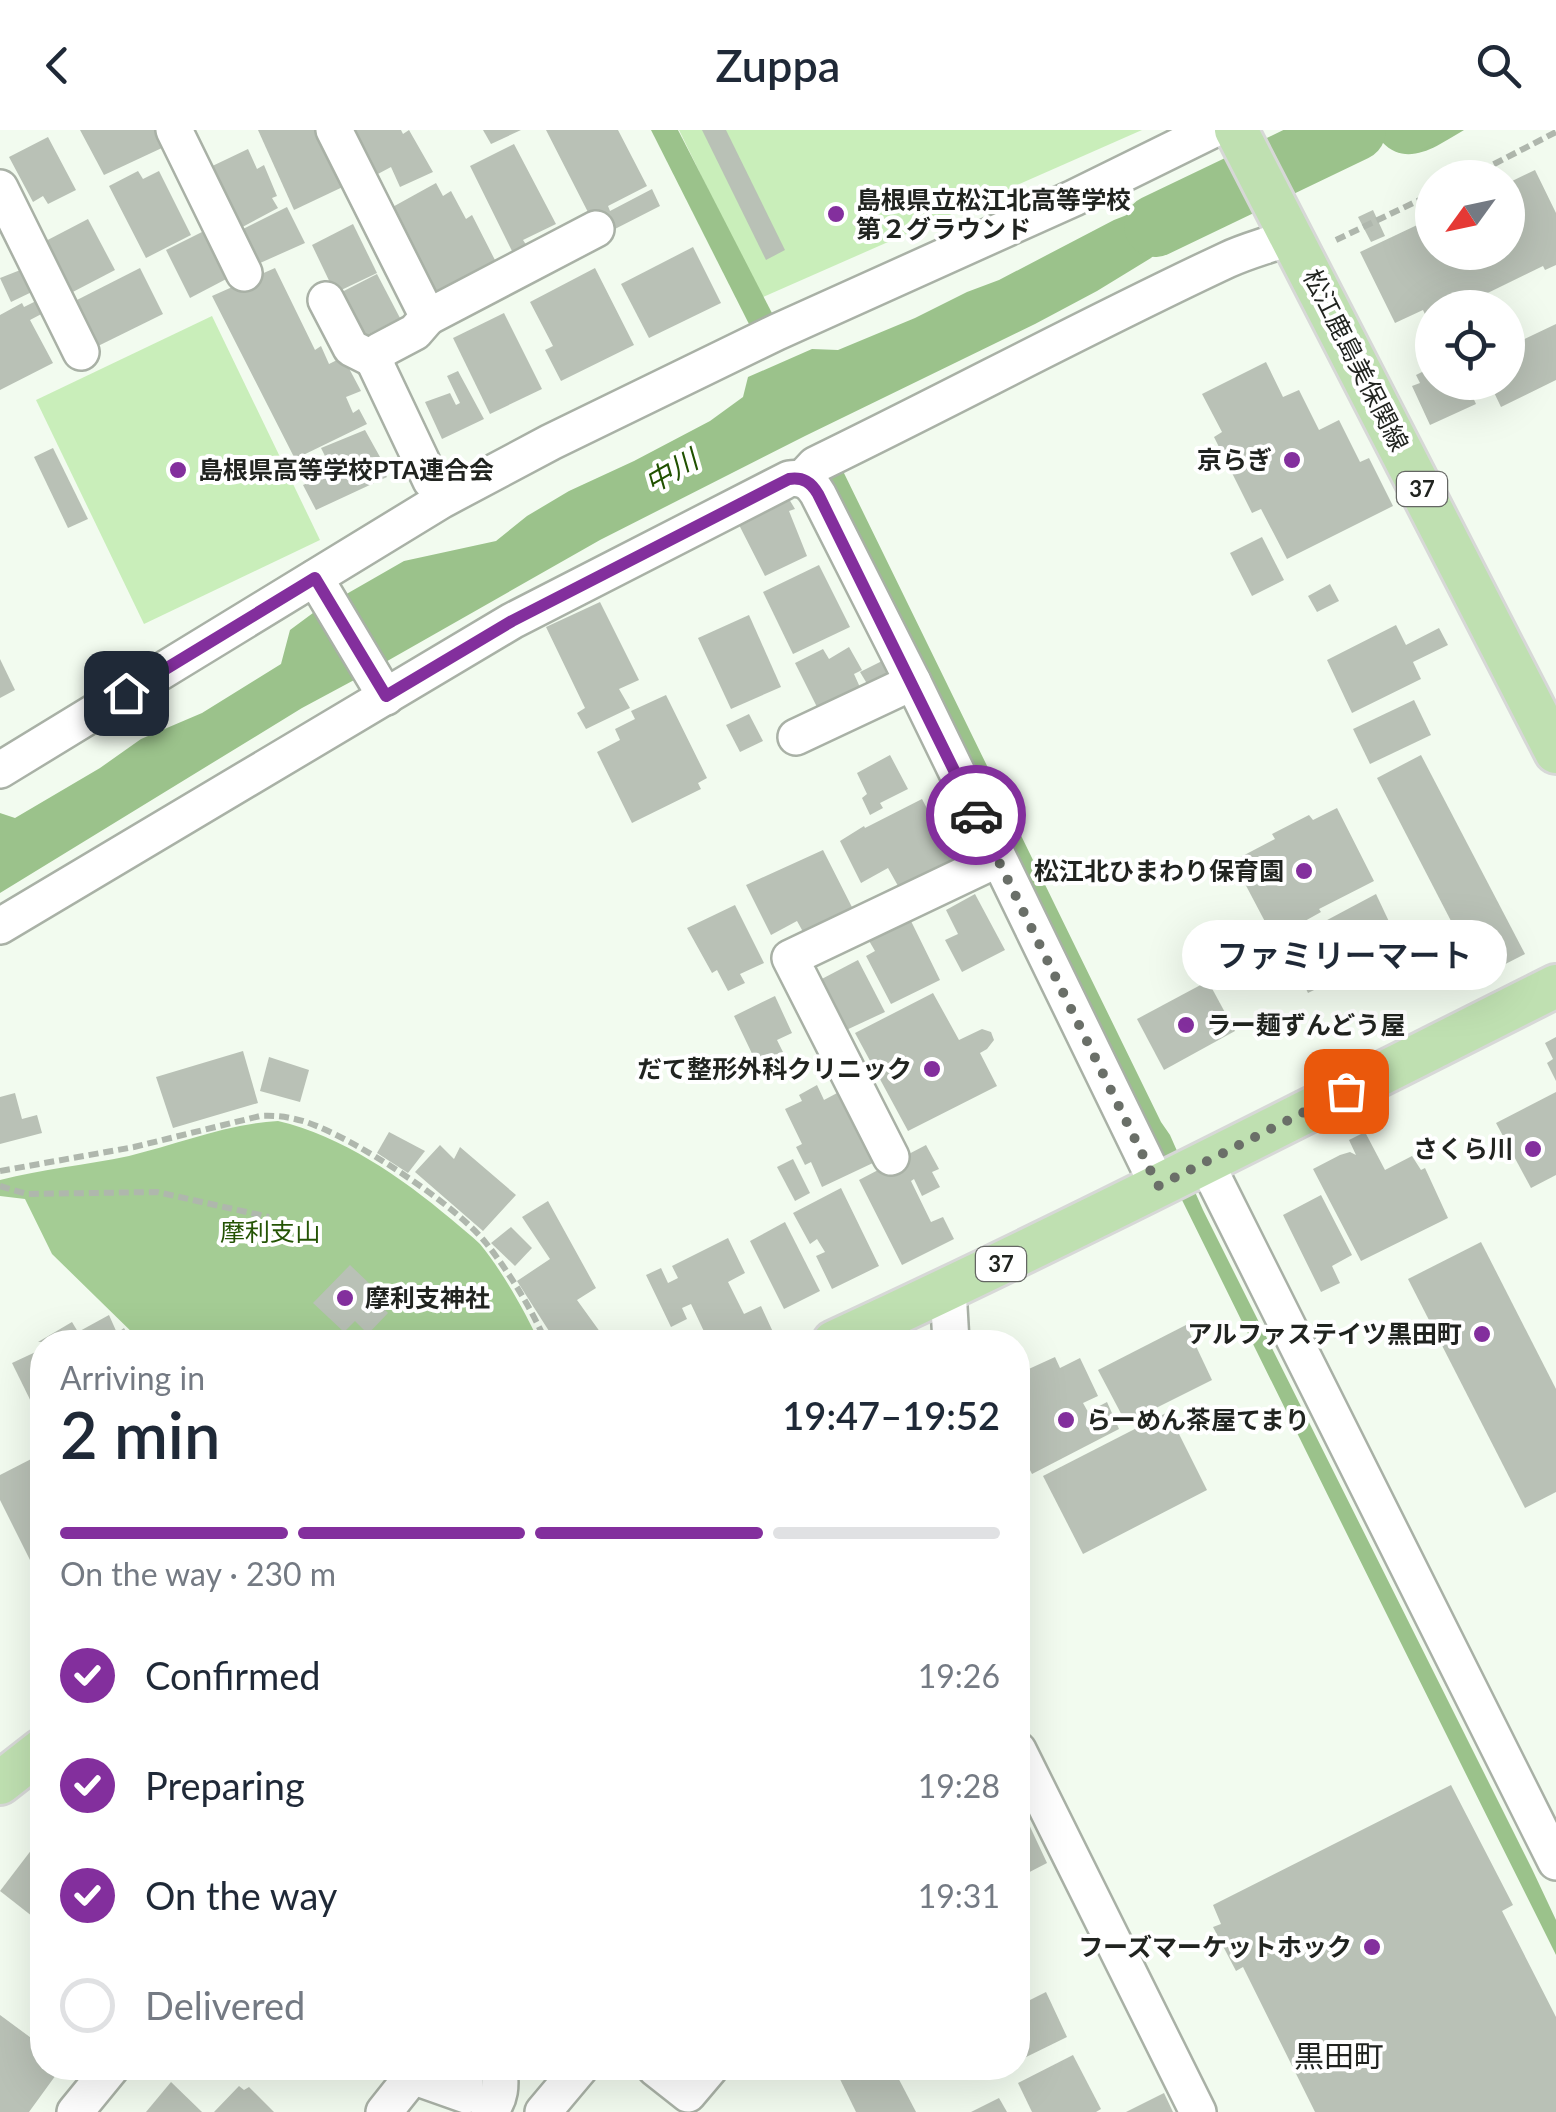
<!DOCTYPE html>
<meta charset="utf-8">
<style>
:root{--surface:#fff;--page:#f6f6f7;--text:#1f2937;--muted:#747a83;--line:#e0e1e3;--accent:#832f9d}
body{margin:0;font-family:Lato,"Noto Sans JP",sans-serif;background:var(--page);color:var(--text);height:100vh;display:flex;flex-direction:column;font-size:38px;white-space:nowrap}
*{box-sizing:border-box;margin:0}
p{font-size:32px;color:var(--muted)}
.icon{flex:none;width:55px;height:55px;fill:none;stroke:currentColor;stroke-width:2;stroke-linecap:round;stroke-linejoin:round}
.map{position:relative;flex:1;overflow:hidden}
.panel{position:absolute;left:30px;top:1200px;width:1000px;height:750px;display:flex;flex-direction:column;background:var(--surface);border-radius:40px;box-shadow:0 10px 40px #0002}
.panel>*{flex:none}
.needle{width:65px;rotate:237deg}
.controls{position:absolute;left:1415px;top:30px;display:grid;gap:20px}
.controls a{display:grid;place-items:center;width:110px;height:110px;border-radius:50%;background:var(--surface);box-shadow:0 10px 40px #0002;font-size:50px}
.pin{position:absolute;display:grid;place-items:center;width:85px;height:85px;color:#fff;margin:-42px;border-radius:20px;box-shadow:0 5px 15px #0006}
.courier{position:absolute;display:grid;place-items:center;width:100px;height:100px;margin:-50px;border:8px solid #832f9d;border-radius:50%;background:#fff;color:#222;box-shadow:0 2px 12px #0007}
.bubble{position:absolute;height:70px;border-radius:35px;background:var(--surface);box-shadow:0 10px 40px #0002;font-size:32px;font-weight:600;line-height:70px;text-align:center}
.summary em{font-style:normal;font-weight:600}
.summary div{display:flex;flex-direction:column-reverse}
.summary{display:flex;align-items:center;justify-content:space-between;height:170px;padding:0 30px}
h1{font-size:65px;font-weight:600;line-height:75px}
.bar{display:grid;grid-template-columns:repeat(4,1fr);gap:15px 10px;align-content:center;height:120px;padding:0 30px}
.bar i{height:12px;border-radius:8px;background:var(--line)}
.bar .active{background:var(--accent)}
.bar p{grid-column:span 4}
ol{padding:0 30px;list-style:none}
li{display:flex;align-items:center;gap:30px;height:110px}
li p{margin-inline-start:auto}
li .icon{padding:10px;border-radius:50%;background:var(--accent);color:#fff;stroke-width:4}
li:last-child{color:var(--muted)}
li i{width:55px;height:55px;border:5px solid var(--line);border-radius:50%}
header{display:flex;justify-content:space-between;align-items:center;height:130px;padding:0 30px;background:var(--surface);font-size:45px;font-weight:600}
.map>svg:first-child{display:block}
.green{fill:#c9eeba}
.forest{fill:#a4cc94}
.water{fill:#9bc28b}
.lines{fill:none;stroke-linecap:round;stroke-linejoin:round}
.river{stroke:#9bc28b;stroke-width:62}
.building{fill:#b9c1b6}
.minor-casing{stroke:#a9b1a6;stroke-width:40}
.major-casing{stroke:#d7d8d7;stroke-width:48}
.path{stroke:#afb7ad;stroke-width:6;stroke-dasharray:10 5;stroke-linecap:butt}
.minor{stroke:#fff;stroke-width:35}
.major{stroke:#bfe0b1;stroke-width:42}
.done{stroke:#6a6f68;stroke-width:10;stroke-dasharray:0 18}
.route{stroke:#832f9d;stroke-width:12}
.poi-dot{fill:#832f9d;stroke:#fff;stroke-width:4}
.labels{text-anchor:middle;stroke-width:8;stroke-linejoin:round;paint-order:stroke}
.shield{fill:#fff;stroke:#646663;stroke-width:2.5}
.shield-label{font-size:22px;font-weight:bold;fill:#212420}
.poi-label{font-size:25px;font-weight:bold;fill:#212420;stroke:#fff;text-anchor:end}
.street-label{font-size:25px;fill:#212420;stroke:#fff}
.park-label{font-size:25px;fill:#245404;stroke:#fff}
.water-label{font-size:28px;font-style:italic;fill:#205100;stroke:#fff}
.quarter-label{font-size:30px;fill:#212420;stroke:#fff}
</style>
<header><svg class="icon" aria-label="back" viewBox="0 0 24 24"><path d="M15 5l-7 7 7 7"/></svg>Zuppa<svg class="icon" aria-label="search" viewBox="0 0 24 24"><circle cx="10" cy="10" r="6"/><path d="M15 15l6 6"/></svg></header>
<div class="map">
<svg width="1556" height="1982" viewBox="0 0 1556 1982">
<rect width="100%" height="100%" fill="#f2fbef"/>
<g class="green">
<polygon points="679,0 1142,0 761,168"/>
<polygon points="212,186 320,410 144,494 36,270"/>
</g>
<path class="forest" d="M278,991C342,1006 401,1047 451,1089C460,1097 471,1105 480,1114C501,1139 526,1183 539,1212H142L52,1124L25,1069L0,1066V1050C42,1039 86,1035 129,1026C178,1014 227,994 278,991Z"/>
<g class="water">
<polygon points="651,0 678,0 774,187 751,198"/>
<path d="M1312,0H1464C1438,15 1408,39 1382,12L1309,47L1290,11Z"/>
<polygon points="1225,41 1243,77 1163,117 1151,128 1097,161 1035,194 805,306 600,410 382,534 343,466 404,431 496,411 527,386 569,361 634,331 710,291 743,267 748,247 812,219 838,220 915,188 967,162 999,150 1114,90 1137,81 1159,76 1189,63"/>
<path d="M817,331L842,339L1161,992L1170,1005L1203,1080L1532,1739L1556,1790V1825C1308,1328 1064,829 817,331Z"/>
<polygon points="317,480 356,549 302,578 0,763 0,683 15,688 100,638 141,609 202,583 281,534 290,500"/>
</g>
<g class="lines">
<polyline class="river" points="1155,96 1355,0"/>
</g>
<g class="building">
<polygon points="80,0 155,0 164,17 104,45"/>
<polygon points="258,0 322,0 349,54 294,80"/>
<polygon points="352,0 401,0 403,4 409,0 433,42 400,57 391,37 376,45"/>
<polygon points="483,0 521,0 491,14"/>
<polygon points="546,0 618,0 647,56 608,76 610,81 652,59 660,76 611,101 592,90"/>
<polygon points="702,0 726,0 785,120 766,130"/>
<polygon points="48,7 76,60 48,74 43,66 33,72 9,27"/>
<polygon points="514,14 556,94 523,110 527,116 512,121 470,36"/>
<polygon points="248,19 257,39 264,35 277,66 272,68 278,78 235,101 204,40"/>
<polygon points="1535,40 1556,83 1556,135 1545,140 1543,136 1457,178 1432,178 1432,189 1428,191 1423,180 1395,193 1360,122 1432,88 1432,122 1508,122 1508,53"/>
<polygon points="138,41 143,49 159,41 191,105 146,128 109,56"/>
<polygon points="436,53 443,66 451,61 466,89 472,85 497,134 444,162 431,159 389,79"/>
<polygon points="287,77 305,113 251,137 237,102"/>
<polygon points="1373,80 1385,106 1371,112 1358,87"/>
<polygon points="88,89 115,140 67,165 40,114"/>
<polygon points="353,94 377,143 335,163 312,115"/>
<polygon points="210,98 232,146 190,168 166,120"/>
<polygon points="693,117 721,173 649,208 621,154"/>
<polygon points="28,137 38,159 11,172 0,148"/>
<polygon points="140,138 163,184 94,218 73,172"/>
<polygon points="275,138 315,220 321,216 329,234 343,227 361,261 346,267 353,283 359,279 367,294 295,329 212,166"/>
<polygon points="595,138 634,215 561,251 545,220 553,216 530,172"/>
<polygon points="377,144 400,188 357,210 334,166"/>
<polygon points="42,168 49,180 30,190 53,233 0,260 0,185 22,173 24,177"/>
<polygon points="504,183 542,259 490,284 453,208"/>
<polygon points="1556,194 1556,250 1501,277 1489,252 1508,252 1508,217"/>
<polygon points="1266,232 1283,267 1299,260 1319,300 1339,290 1360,332 1369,328 1393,376 1287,429 1261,379 1252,383 1214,307 1222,302 1202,264"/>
<polygon points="1432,237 1432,252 1466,252 1476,274 1430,295 1412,256 1420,253 1416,245"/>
<polygon points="458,241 484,289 442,309 425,272 450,263 456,275 460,273 447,246"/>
<polygon points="365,300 385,336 382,338 387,347 316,380 303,355 310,352 306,348 320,343 323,347 333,342 321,318"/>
<polygon points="53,318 88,389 68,398 34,327"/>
<polygon points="786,364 795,379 789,381 807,426 765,446 736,389"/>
<polygon points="1262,407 1284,450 1252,466 1230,423"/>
<polygon points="819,435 850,497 793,524 763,462"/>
<polygon points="1330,454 1339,471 1317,482 1308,466"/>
<polygon points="600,472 639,550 619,559 630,578 586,599 577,583 585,578 546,497"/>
<polygon points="749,485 781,557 731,579 698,508"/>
<polygon points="1396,495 1406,515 1439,498 1448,515 1413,532 1421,549 1352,583 1327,530"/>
<polygon points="849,517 862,540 854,544 863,564 821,585 795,533 823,519 829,529"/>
<polygon points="0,529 15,560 0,568"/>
<polygon points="882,531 892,552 872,562 860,542"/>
<polygon points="666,565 707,648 698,653 701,659 632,693 597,622 620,610 615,599 635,589 631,581"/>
<polygon points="1414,570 1431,605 1370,634 1353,599"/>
<polygon points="749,584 763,611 740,622 726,595"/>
<polygon points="890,625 908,659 880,673 883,678 870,685 862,668 867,664 857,643"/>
<polygon points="1421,625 1525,824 1480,847 1377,648"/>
<polygon points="922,669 958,737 902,763 888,738 861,753 840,711 864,696 865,698"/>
<polygon points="1337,678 1374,751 1319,779 1321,782 1296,796 1293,792 1271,803 1233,731 1275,709 1272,704 1309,685 1313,690"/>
<polygon points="823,720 856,785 807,809 797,791 771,805 746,755"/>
<polygon points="975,764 1005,820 962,842 945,810 958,804 946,780"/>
<polygon points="1376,764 1401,817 1308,863 1284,813"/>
<polygon points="735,775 764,833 740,844 745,853 728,861 717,840 712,843 687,798"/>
<polygon points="909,787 940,850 891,874 866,826 875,821 868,809"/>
<polygon points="858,830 885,882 842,902 816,852"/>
<polygon points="1208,851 1235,901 1164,940 1137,889"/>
<polygon points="933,863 959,910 982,899 991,902 994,910 987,919 980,923 997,956 908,1001 855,903"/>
<polygon points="775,866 792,903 777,910 783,922 757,934 734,886"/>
<polygon points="1556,907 1556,951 1547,933 1553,929 1545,913"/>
<polygon points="243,921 258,973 173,998 156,947"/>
<polygon points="269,927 309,940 300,972 260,961"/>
<polygon points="817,955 824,970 839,962 875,1032 822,1057 811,1032 805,1035 796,1017 802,1014 785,979 802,971 799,965"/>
<polygon points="1556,962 1556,1045 1531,1058 1496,993"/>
<polygon points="15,963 22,989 37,985 42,1003 0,1014 0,967"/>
<polygon points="389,1002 425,1021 408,1043 377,1023"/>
<polygon points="1365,1002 1385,1040 1412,1026 1421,1040 1425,1038 1448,1088 1361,1131 1313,1039 1340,1025 1350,1022 1356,1025 1349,1010"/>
<polygon points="440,1015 454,1029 460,1017 516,1065 483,1101 415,1042"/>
<polygon points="926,1015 939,1039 932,1042 940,1057 922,1066 914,1049 911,1051 931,1092 943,1087 954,1109 902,1135 859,1050"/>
<polygon points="793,1029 810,1063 795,1071 777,1037"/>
<polygon points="841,1058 879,1136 832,1159 816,1126 825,1122 817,1109 810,1114 793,1083"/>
<polygon points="1321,1065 1352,1125 1332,1136 1340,1153 1321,1162 1283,1085"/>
<polygon points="548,1071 596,1158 577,1170 603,1206 593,1212 556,1212 517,1151 550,1129 522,1087"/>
<polygon points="785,1092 820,1161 784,1179 750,1111"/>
<polygon points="511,1097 532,1118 515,1136 491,1113"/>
<polygon points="728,1108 745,1143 728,1152 744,1184 761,1176 773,1202 752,1212 709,1212 691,1174 682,1178 687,1189 671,1197 646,1145 661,1138 668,1153 678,1148 672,1136"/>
<polygon points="1481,1112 1556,1259 1556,1362 1525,1378 1408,1149"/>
<polygon points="350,1135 372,1156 367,1162 388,1183 368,1204 355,1191 344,1202 313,1173"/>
<polygon points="109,1185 117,1203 124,1198 132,1212 38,1212 72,1192 78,1202"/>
<polygon points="1186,1195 1212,1250 1126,1293 1098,1240"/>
<polygon points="42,1219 42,1294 12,1233"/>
<polygon points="1055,1227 1060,1238 1080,1228 1098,1266 1083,1273 1088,1282 1107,1272 1119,1299 1032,1344 1019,1319 1026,1315 1018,1297 1018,1263 1028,1258 1020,1243"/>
<polygon points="1168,1282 1207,1360 1083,1424 1043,1346"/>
<polygon points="39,1325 42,1332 42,1449 40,1450 0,1370 0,1345"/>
<polygon points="1018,1411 1020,1411 1026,1474 1018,1479"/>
<polygon points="1451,1655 1513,1775 1502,1781 1556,1887 1556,1982 1315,1982 1243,1837 1236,1841 1213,1797 1221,1794 1213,1775"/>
<polygon points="1018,1671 1047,1733 1018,1748"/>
<polygon points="42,1706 42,1783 37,1790 0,1761"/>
<polygon points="1046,1862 1067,1907 1018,1931 1018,1876"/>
<polygon points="0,1885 42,1916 42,1938 61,1938 29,1982 0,1982"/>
<polygon points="1073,1925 1101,1979 1096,1982 1032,1982 1018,1953"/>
<polygon points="837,1938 893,1938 916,1982 856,1982 835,1939"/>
<polygon points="171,1952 202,1982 146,1982"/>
<polygon points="239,1956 244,1960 249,1957 274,1982 214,1982"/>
<polygon points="1164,1963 1173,1982 1126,1982"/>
<polygon points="999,1968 1007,1982 971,1982"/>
</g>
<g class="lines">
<g class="minor-casing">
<g id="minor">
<polyline points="174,0 244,143"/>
<polyline points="334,0 428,187 415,202 379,221 376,235 431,351"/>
<polyline points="0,58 81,222"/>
<polyline points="326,170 351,218 377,231"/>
<polyline points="428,187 596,99"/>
<path d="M802,349L815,335C953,268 1088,195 1227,130C1248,120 1271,115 1292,106"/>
<polyline points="315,448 386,567"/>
<polyline points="796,607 913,552"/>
<polyline points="0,640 442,370 551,312 777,202 1074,68 1212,0"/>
<path d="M0,796L512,491L789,349C803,347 811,352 818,364L913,552L1158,1056"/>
<polyline points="891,1027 790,828 998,729"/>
<polyline points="1205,1031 1556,1732"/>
<polyline points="948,1160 951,1212"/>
<polyline points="1018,1620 1198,1982"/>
<polyline points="655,1938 688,1964 710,1938"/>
<polyline points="412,1946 466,1965 464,1938"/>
<polyline points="75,1982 111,1938"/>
<polyline points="384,1982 419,1938"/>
<path d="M489,1982C501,1969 501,1955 499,1938"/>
<polyline points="543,1982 580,1938"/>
</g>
</g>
<g class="major-casing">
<g id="major">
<polyline points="1236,0 1556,622"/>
<path d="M834,1212C1077,1100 1316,976 1556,856"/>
<polyline points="0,1653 42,1620"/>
</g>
</g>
<g class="path">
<polyline points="1467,48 1556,2"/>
<polyline points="1336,110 1432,64"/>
<path d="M0,1041L134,1017L260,986C276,985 290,987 306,992C354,1008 454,1073 486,1113C509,1142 531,1178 546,1212"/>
<polyline points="0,1056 27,1064 157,1062 269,1087"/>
</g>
<use href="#minor" class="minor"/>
<use href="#major" class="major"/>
</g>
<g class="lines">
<polyline class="done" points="976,685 1158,1056 1346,961"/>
<path class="route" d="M126,563L315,448L386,566L512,491L789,349C803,347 811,352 818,364L976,685"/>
</g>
<g class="poi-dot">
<circle cx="836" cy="84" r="10"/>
<circle cx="1292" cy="330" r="10"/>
<circle cx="178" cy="340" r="10"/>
<circle cx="1304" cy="741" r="10"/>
<circle cx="1186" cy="895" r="10"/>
<circle cx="932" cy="939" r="10"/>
<circle cx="1533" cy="1019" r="10"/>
<circle cx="345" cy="1168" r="10"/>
<circle cx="1482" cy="1204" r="10"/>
<circle cx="1066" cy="1290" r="10"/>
<circle cx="1372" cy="1817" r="10"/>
</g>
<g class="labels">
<g class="shield">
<rect x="1397" y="342" width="50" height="34" rx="8"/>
<rect x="976" y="1117" width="50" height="34" rx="8"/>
</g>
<g class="shield-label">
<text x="1422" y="367">37</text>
<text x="1001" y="1142">37</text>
</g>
<g class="poi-label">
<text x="856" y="79" text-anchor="start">島根県立松江北高等学校<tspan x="856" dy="29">第２グラウンド</tspan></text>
<text x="1272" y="339">京らぎ</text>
<text x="198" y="349" text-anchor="start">島根県高等学校PTA連合会</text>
<text x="1284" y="750">松江北ひまわり保育園</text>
<text x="1206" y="904" text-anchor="start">ラー麺ずんどう屋</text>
<text x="912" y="948">だて整形外科クリニック</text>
<text x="1513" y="1028">さくら川</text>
<text x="365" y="1177" text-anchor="start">摩利支神社</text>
<text x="1462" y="1213">アルファステイツ黒田町</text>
<text x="1086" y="1299" text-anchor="start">らーめん茶屋てまり</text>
<text x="1352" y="1826">フーズマーケットホック</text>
</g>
<g class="street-label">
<text transform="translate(1356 230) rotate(63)" y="9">松江鹿島美保関線</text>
</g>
<g class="park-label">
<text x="270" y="1111">摩利支山</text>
</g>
<g class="water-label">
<text transform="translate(671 341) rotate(-30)" y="10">中川</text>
</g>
<g class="quarter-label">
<text x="1339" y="1937">黒田町</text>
</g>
</g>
</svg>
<div class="controls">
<a><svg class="needle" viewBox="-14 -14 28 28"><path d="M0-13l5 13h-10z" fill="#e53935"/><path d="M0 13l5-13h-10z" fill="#747a83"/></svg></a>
<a><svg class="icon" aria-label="locate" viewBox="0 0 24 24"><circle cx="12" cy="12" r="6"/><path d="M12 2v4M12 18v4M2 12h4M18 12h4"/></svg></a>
</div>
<div class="pin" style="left:1346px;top:961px;background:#ea580c"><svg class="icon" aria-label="bag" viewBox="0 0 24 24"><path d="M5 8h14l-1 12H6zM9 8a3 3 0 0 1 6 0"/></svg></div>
<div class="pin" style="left:126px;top:563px;background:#1f2937"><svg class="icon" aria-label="home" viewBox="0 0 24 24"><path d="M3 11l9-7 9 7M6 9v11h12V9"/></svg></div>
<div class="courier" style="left:976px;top:685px"><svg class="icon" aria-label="car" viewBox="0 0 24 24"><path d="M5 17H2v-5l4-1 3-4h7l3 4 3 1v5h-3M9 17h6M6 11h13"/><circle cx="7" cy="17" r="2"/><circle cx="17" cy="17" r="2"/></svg></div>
<div class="bubble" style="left:1182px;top:790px;width:325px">ファミリーマート</div>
<section class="panel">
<div class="summary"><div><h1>2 min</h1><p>Arriving in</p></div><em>19:47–19:52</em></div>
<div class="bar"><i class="active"></i><i class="active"></i><i class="active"></i><i></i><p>On the way · 230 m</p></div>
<ol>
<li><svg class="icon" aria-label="check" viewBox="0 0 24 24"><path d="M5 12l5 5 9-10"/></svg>Confirmed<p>19:26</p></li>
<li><svg class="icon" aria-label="check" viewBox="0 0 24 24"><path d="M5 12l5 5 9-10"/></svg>Preparing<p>19:28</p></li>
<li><svg class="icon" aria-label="check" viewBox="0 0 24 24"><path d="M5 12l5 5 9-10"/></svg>On the way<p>19:31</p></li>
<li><i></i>Delivered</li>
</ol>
</section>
</div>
